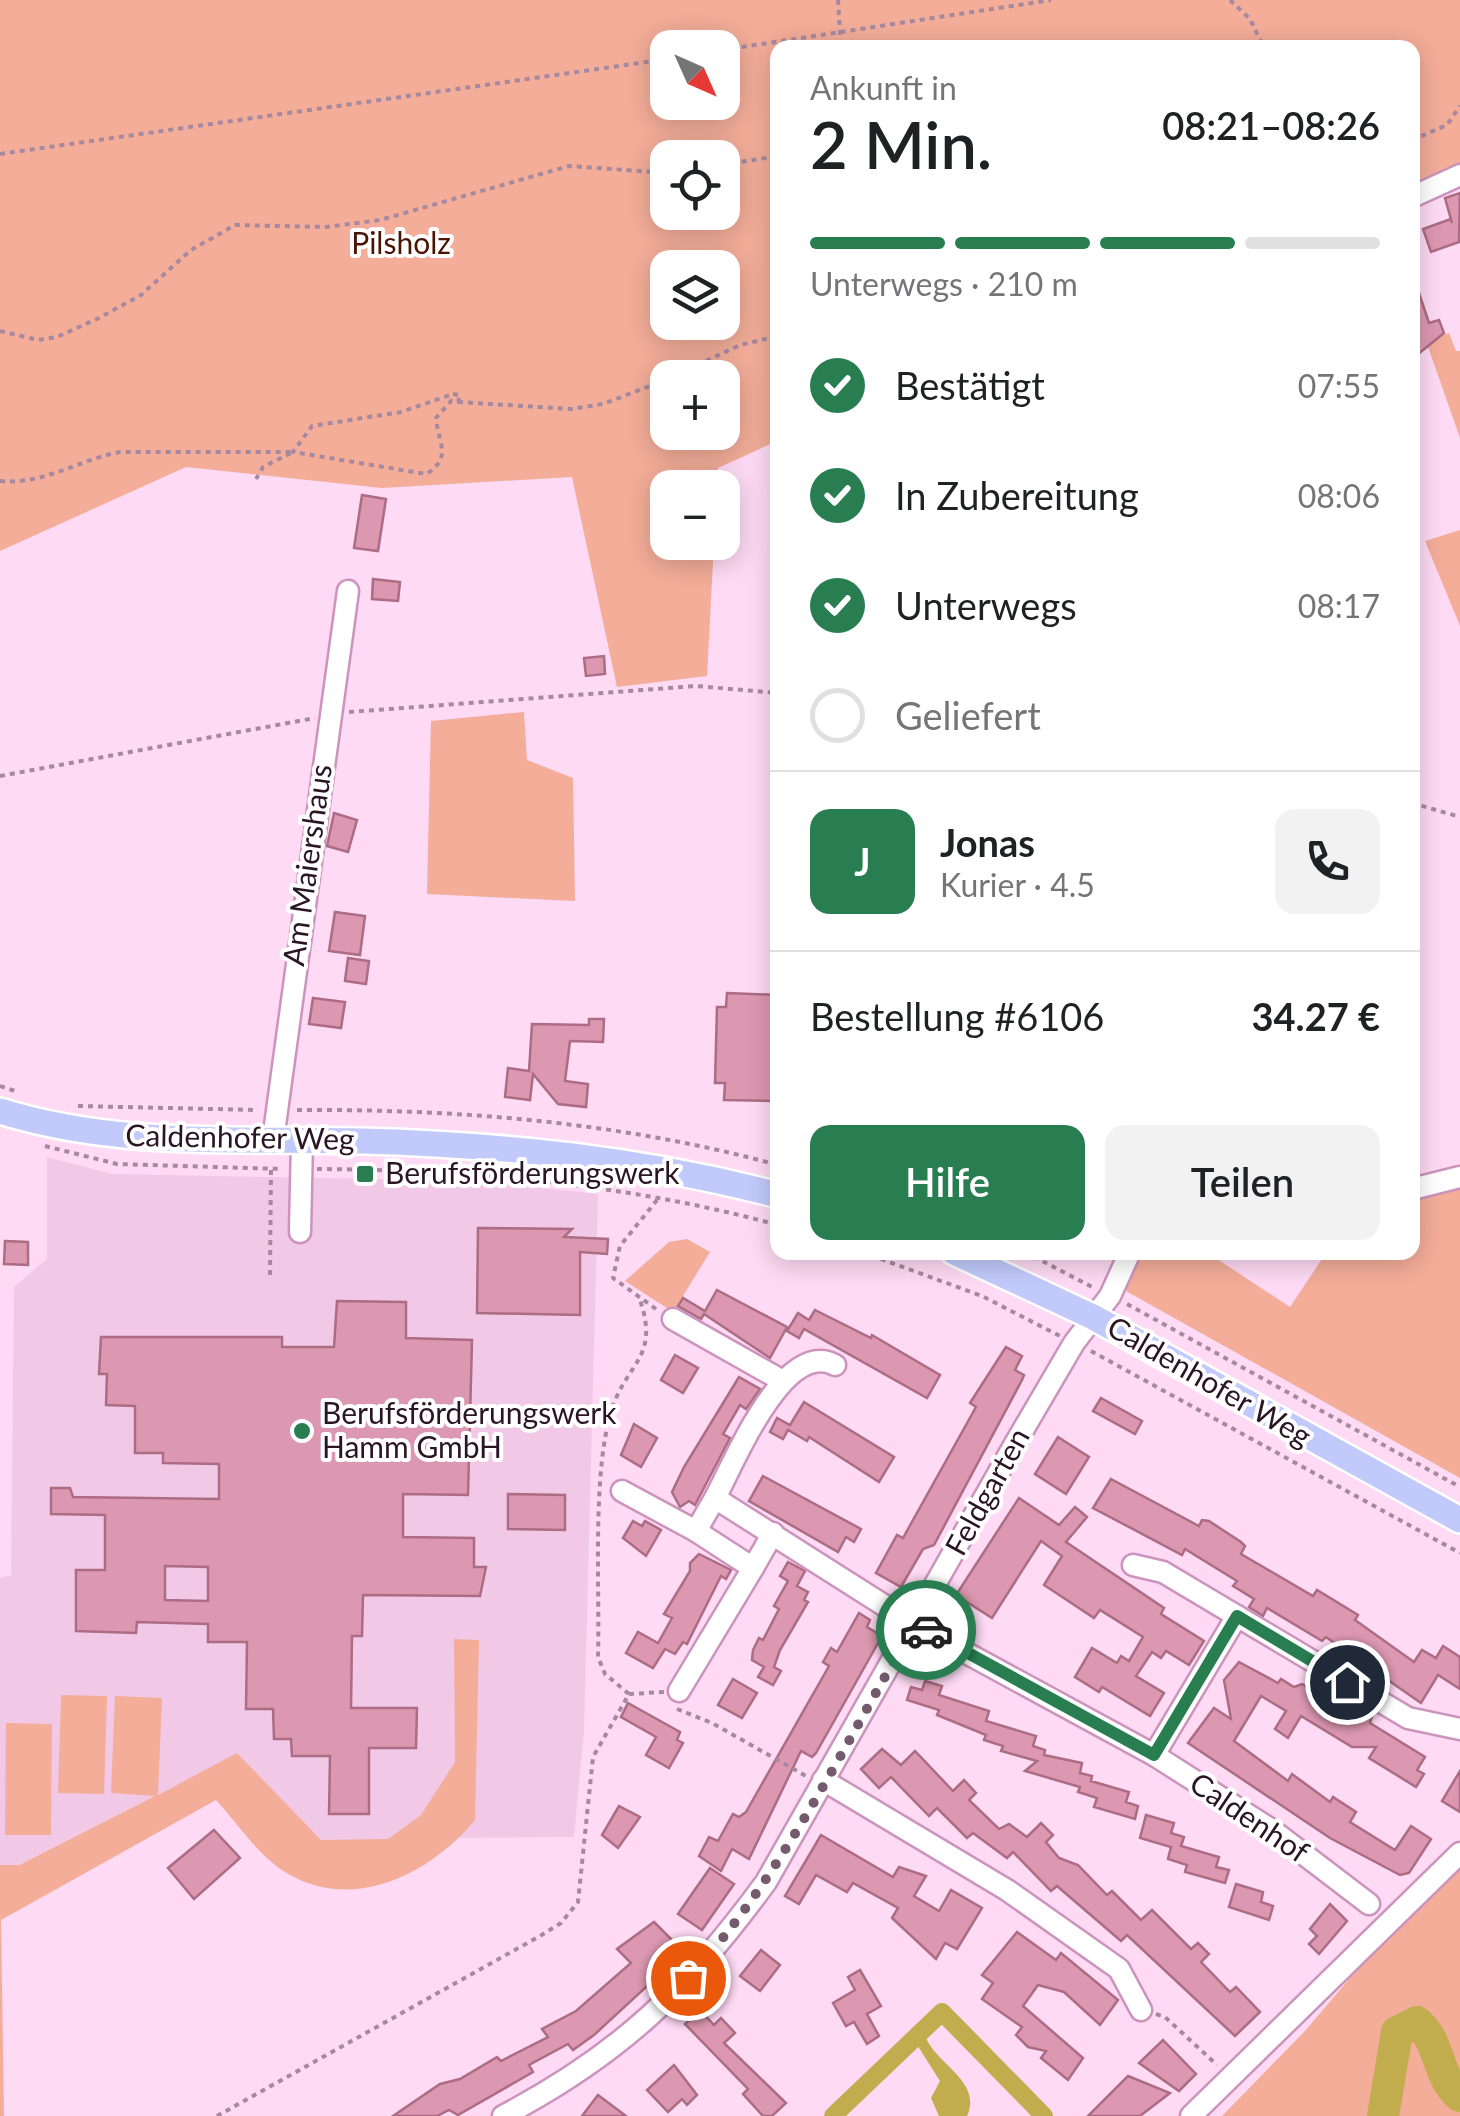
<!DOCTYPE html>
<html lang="de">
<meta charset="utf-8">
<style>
:root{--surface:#fff;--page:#f2f2f2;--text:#202124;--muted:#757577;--line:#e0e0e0;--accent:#287e51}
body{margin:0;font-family:Lato,sans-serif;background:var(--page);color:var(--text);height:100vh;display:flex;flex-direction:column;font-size:38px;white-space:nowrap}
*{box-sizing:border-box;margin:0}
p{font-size:32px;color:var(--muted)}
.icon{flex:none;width:55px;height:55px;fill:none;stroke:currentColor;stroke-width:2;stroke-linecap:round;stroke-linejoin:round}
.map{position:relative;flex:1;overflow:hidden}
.panel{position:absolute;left:770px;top:40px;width:650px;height:1220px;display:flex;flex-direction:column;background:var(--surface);border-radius:20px;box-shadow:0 5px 25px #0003}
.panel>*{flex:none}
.needle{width:65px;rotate:135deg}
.buttons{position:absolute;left:650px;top:30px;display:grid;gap:20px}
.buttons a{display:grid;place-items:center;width:90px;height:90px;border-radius:20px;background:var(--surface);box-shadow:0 5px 25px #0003;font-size:50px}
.pin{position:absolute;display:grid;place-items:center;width:85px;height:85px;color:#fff;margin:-42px;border:5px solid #fff;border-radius:50%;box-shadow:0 2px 10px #0007}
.courier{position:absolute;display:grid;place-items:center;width:100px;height:100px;margin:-50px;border:8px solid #287e51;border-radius:50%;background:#fff;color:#222;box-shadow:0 2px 12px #0007}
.overview em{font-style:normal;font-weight:600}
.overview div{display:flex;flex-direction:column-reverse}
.overview{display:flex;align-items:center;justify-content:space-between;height:170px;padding:0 40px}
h1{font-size:65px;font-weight:600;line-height:75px}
.bar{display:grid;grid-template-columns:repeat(4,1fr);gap:15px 10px;align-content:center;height:120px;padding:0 40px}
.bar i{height:12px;border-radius:8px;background:var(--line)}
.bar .on{background:var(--accent)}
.bar p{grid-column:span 4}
.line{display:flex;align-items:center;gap:25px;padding:0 40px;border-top:2px solid var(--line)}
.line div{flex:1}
.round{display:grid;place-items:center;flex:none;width:105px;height:105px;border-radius:20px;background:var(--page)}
ol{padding:0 40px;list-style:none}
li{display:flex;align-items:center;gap:30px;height:110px}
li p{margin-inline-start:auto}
li .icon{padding:10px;border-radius:50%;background:var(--accent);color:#fff;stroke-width:4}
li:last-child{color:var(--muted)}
li i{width:55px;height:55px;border:5px solid var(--line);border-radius:50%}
.primary-button{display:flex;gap:20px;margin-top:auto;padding:20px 40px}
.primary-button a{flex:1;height:115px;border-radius:20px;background:var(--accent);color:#fff;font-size:40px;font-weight:600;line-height:115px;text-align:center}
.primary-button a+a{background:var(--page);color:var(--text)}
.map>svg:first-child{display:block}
.built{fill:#f1c9e6}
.green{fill:#f3ad99;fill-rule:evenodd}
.water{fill:#c1ac4e}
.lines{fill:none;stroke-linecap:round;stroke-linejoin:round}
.canal{stroke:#c1ac4e;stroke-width:18}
.river{stroke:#c1ac4e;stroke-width:32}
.building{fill:#dc98b0;stroke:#ac6c83;stroke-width:2.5;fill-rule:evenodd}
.minor-casing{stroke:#cc94bd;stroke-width:25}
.major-casing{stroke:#fff;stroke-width:30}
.path{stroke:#a7899f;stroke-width:4;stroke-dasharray:5 5;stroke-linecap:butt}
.minor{stroke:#fff;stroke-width:20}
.major{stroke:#c2cafb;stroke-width:25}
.done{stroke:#745a6d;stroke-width:10;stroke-dasharray:0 18}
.route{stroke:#287e51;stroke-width:12}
.poi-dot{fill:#287e51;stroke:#fff;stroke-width:4}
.labels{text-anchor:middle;stroke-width:8;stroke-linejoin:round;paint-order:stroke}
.park-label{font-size:30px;fill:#4b1304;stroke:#fff}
.street-label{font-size:30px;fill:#2a1525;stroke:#fff}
.poi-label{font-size:30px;fill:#2a1525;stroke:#fff;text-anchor:start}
</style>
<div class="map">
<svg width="1460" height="2116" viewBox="0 0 1460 2116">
<rect width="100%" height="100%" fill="#fedaf4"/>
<polygon class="built" points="47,1157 112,1174 478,1181 598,1194 584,1732 574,1837 416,1838 336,1857 225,1761 18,1865 0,1865 0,1578 11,1575 14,1287 47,1259"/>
<g class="green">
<path d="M0,0H1460V170L1413,190L1412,48H778L777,441L718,468L717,487L668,488V542L714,543L707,676L617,687L572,477L382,488L186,467L0,551ZM668,48H722V102H668ZM668,158H722V212H668ZM668,268H722V322H668ZM668,378H722V432H668Z"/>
<polygon points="1449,333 1456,351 1460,351 1460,438 1426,341"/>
<polygon points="1460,530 1460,626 1425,541"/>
<polygon points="524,712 527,760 573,778 575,901 427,894 431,721"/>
<polygon points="1460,1181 1460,1478 1126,1291 1141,1253 1208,1253 1290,1307 1326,1253 1412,1252 1413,1196"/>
<polygon points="687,1239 710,1252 673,1312 625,1281 669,1242"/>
<path d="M454,1639L479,1640L475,1820C430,1874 353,1914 285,1872C258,1855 237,1823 216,1800L1,1920L4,2116H0V1865H19L155,1796L111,1793L115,1696L162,1698L158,1795L237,1753L321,1840L388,1839L421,1815L455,1762Z"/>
<polygon points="61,1695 107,1696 104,1794 58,1793"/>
<polygon points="6,1723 52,1724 51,1835 5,1835"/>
<polygon points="1460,1849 1460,2116 1222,2116 1304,2032"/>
</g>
<path class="water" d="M924,2031C929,2062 984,2079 967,2116H939L931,2098L940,2081L914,2040Z"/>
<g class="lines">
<polyline class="canal" points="833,2116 942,2012 1044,2116"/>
<path class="river" d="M1383,2116L1397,2032L1417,2022C1441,2042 1436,2076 1460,2096"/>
</g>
<g class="building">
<polygon points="1460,193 1459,242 1431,252 1423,229 1451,219 1452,223 1445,198"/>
<polygon points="1415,281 1429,323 1439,320 1444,333 1412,359"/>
<polygon points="362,495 386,499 378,551 354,548"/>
<polygon points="373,579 400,582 398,601 372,599"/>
<polygon points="604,656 605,674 586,676 584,658"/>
<polygon points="334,813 357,820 348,852 327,846"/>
<polygon points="335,912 365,916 360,955 329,951"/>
<polygon points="348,958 369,961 366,984 345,981"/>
<polygon points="727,993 778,995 777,1101 724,1100 725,1083 715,1083 717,1007 726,1007"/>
<polygon points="313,998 345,1002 341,1028 309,1024"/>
<polygon points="589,1019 604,1019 603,1042 570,1041 565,1081 588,1084 586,1107 558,1104 533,1074 530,1100 505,1097 508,1068 529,1071 532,1024 589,1025"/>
<polygon points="478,1228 572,1229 564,1237 608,1239 607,1254 580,1252 580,1315 477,1313"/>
<polygon points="5,1241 28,1242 28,1265 4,1264"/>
<polygon points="717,1290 787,1327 770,1358 704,1314 701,1319 678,1306 683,1298 705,1311"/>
<path d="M337,1301L406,1302V1338L472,1340L468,1495L403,1494V1537L474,1538V1567H486L480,1596L363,1595L362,1636H352L351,1708H417L416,1748H369V1814H329L330,1756H292L291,1739H274L273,1709H246L247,1642H208V1624L137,1622L136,1633L76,1631V1570H105V1515L51,1514V1488H70L73,1497L219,1499V1464L163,1463V1453H135V1406L106,1405L107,1374H99L101,1337H282V1347H334ZM165,1566L208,1567V1601L165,1600Z"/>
<polygon points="815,1310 871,1338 872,1335 940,1375 927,1398 804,1329 799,1338 787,1331 798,1313 809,1320"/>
<polygon points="1006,1347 1022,1356 1015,1370 1024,1375 1022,1380 934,1545 923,1549 901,1587 876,1573 897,1535 903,1538 976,1407 970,1403"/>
<polygon points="675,1355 698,1368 683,1393 661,1380"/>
<polygon points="739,1377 760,1389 746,1409 740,1405 723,1434 730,1438 695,1505 689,1501 680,1507 672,1492 684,1467"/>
<polygon points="1101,1398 1142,1421 1135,1434 1093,1411"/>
<polygon points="804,1402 894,1457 879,1482 809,1437 807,1441 788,1430 783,1439 770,1432 777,1418 790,1425"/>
<polygon points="634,1424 657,1438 641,1467 621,1455"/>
<polygon points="1058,1437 1089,1457 1066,1494 1035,1474"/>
<polygon points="763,1476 861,1529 854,1542 846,1537 838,1552 749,1501"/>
<polygon points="1111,1479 1199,1526 1202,1520 1209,1521 1241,1542 1245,1546 1241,1554 1313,1596 1317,1590 1358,1615 1355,1620 1414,1662 1422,1650 1436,1658 1443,1646 1460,1657 1460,1689 1438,1675 1421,1703 1326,1637 1322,1641 1267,1608 1263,1616 1249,1607 1254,1599 1233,1586 1237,1581 1185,1549 1182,1555 1093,1508"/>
<polygon points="508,1494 565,1495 565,1530 508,1529"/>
<polygon points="1019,1498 1059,1525 1075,1507 1087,1517 1066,1542 1164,1608 1161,1614 1204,1641 1189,1665 1166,1651 1161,1658 1152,1652 1136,1676 1164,1693 1150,1716 1102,1687 1099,1692 1075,1677 1092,1648 1117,1663 1121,1656 1129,1661 1143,1637 1100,1610 1094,1618 1044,1585 1062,1556 1041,1541 992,1618 956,1595"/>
<polygon points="633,1521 642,1526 645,1521 661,1530 646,1556 623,1538"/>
<polygon points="699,1554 731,1570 726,1579 721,1576 687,1644 683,1642 675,1654 665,1649 653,1668 626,1653 638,1632 658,1643 672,1618 664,1614 690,1571 690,1563"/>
<polygon points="788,1562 805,1571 797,1586 808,1592 804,1600 808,1602 780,1650 774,1667 781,1671 773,1685 758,1677 764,1667 752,1660 753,1650 759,1638 763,1640 779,1609 774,1606 788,1581 780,1576"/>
<polygon points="859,1613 870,1620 867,1627 882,1636 816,1753 812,1757 801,1751 749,1859 732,1849 721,1871 699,1856 709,1837 718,1841 733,1814 739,1817 746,1812 829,1666 823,1662 831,1648 837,1652"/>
<polygon points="1239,1662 1278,1683 1281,1679 1294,1687 1302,1684 1361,1717 1366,1709 1373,1713 1370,1723 1425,1757 1417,1770 1424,1774 1416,1787 1369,1758 1376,1747 1352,1747 1301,1716 1288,1738 1275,1729 1286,1711 1261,1696 1234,1741 1288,1781 1292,1774 1330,1802 1333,1797 1356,1812 1350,1822 1395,1850 1411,1826 1431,1839 1409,1873 1400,1875 1330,1838 1188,1743 1214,1708 1231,1719 1224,1680"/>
<polygon points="733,1679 757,1693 742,1718 718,1705"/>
<polygon points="925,1681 942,1686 939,1695 989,1711 986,1721 1036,1736 1033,1746 1045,1750 1044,1755 1082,1763 1080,1773 1092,1776 1091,1781 1129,1792 1126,1802 1138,1806 1135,1819 1094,1807 1097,1798 1078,1792 1080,1787 1025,1771 1037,1761 1001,1751 1003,1746 984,1740 986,1735 937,1715 939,1710 907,1700 911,1687 922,1690"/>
<polygon points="628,1703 680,1732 677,1740 683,1743 669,1768 646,1755 656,1737 621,1717"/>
<polygon points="882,1749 901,1765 915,1751 953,1791 964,1780 976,1793 969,1800 999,1829 1009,1824 1027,1837 1041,1823 1053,1835 1046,1842 1059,1858 1078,1865 1107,1895 1112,1891 1141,1920 1152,1910 1191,1949 1198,1943 1209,1954 1201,1962 1230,1992 1236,1987 1260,2012 1235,2036 1127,1935 1121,1941 1057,1886 1051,1891 1013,1852 1007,1858 973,1833 967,1838 937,1808 929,1816 891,1777 879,1788 861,1769"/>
<polygon points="1460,1771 1460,1812 1442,1801"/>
<polygon points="619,1806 640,1817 618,1848 602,1835"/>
<polygon points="1146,1815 1174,1823 1171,1833 1184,1837 1181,1846 1219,1857 1216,1867 1229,1870 1225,1883 1185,1872 1187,1865 1168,1859 1171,1847 1140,1838"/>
<polygon points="214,1830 240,1858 194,1899 168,1868"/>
<polygon points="821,1835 893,1877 899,1867 926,1876 914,1896 939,1911 951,1890 982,1908 957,1949 945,1943 936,1959 892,1918 898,1908 853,1883 847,1892 816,1875 799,1904 785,1896"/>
<polygon points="710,1868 734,1884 702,1930 678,1914"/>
<polygon points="1236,1884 1263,1892 1261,1902 1273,1906 1269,1920 1229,1907"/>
<polygon points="1330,1904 1347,1921 1319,1954 1309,1944 1317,1936 1310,1929"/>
<polygon points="654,1922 684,1952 594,2035 573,2050 568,2044 529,2065 533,2072 458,2115 449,2110 437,2116 393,2116 440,2084 460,2079 497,2057 501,2061 548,2037 542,2029 576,2011 631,1963 617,1949"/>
<polygon points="1017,1932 1056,1960 1061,1953 1118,2000 1100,2025 1064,1992 1038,1985 1023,2006 1083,2058 1068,2080 1041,2058 1046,2051 1028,2047 1016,2035 1022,2027 982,1999 993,1983 982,1975"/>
<polygon points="761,1950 780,1965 760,1991 740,1976"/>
<polygon points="860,1970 881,2006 867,2014 879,2036 867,2044 854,2022 846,2026 833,2003 855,1990 848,1977"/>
<polygon points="700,2010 714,2025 721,2018 735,2033 724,2043 786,2103 772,2116 763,2116 743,2094 748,2089 685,2024"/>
<polygon points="1163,2040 1196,2074 1179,2091 1139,2063"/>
<polygon points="674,2065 697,2095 687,2105 682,2099 668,2112 647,2090"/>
<polygon points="1128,2076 1170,2093 1140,2116 1088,2116"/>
<polygon points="598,2095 626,2116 582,2116"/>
</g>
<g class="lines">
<g class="minor-casing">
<g id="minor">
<polyline points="1412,197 1460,175"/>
<polyline points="273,1140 348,591"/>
<polyline points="1412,1189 1460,1177"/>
<polyline points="300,1232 302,1140"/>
<polyline points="673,1319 781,1380"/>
<path d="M835,1365C784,1338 734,1463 715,1498L915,1625L1154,1755L1272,1830L1369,1904"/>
<polyline points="622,1491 696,1531"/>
<polyline points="715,1498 696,1531 753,1568 773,1533"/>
<polyline points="1133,1565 1163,1572 1408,1718 1460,1729"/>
<polyline points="679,1691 753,1568"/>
<polyline points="1154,1755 1237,1616"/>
<polyline points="823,1780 1007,1890 1119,1969 1141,2010"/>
<path d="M503,2116C621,2054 688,1989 766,1882L1016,1442L1074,1343L1110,1296L1130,1252"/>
<polyline points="1191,2116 1460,1853"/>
</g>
</g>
<g class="major-casing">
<g id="major">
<path d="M0,1111C118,1148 240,1138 363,1141C504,1145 641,1159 778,1195"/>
<polyline points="954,1252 1093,1317 1460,1520"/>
</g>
</g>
<g class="path">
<polyline points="838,0 841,48"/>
<polyline points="1230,0 1250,19 1264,48"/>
<polyline points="722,50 1051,0"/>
<polyline points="1412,140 1447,125 1460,106"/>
<polyline points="0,154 668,59"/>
<polyline points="722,165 778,156"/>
<polyline points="0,331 38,340 57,337 99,318 141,295 191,250 235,225 326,227 380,220 569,166 668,173"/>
<polyline points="670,378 740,345 778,336"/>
<path d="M453,394L460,395L458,402L451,401L436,418C438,443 453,458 426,474L293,452L312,426L401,412Z"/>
<polyline points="458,402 572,409 603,404 668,379"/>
<path d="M0,481C44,485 78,460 120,452H293L263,467L256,479"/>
<polyline points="349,712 696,686 778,693"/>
<polyline points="0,776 315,718"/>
<polyline points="1412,803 1460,817"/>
<polyline points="0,1086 15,1091"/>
<polyline points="78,1106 258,1110"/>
<path d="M297,1110C459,1109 621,1122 778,1165"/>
<polyline points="45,1146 117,1164 282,1169"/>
<path d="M317,1169C471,1170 628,1184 778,1225"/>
<polyline points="862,1252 982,1296 1060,1336"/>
<polyline points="1025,1252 1096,1289"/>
<polyline points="270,1275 271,1169"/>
<polyline points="1127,1304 1460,1487"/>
<polyline points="656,1309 613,1278 620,1246 657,1200"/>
<polyline points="1091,1351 1460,1553"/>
<polyline points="629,1694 664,1692"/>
<polyline points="677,1709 712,1723 806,1776"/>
<polyline points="1156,2014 1165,2017 1217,2065"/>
<path d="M217,2116L540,1936L561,1923L578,1902L593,1757L629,1694L605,1674L598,1657C600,1588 592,1476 611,1412C626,1362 660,1359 640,1300"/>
</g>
<use href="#minor" class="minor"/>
<use href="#major" class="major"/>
</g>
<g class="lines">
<path class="done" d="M688,1978C781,1880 845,1742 915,1625L926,1630"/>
<polyline class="route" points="926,1630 1154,1755 1237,1616 1347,1682"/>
</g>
<g class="poi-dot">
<rect x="355" y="1164" width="20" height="20" rx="5"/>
<circle cx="302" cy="1431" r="10"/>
</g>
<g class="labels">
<g class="park-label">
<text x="401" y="254">Pilsholz</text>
</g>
<g class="street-label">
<text transform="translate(308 865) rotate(-82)" y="10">Am Maiershaus</text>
<text transform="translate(240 1138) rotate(1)" y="10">Caldenhofer Weg</text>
<text transform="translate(1209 1382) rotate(30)" y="10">Caldenhofer Weg</text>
<text transform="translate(988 1492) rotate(-61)" y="10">Feldgarten</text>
<text transform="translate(1249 1818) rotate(34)" y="10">Caldenhof</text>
</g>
<g class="poi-label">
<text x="385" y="1184">Berufsförderungswerk</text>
<text x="322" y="1424">Berufsförderungswerk<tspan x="322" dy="34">Hamm GmbH</tspan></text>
</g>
</g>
</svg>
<div class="buttons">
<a><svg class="needle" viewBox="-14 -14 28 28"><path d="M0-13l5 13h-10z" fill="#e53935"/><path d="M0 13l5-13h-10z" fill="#757577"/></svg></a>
<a><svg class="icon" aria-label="locate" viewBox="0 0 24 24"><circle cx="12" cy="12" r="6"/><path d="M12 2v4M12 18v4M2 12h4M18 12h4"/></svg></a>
<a><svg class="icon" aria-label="layers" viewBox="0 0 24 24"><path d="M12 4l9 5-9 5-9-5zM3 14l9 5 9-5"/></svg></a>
<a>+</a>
<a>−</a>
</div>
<div class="pin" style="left:688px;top:1978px;background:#ea580c"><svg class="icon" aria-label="bag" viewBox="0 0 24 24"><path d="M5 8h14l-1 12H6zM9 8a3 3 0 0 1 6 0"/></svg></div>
<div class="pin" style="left:1347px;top:1682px;background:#1f2937"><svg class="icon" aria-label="home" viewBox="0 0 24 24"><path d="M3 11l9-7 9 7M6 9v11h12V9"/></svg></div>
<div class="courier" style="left:926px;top:1630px"><svg class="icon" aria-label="car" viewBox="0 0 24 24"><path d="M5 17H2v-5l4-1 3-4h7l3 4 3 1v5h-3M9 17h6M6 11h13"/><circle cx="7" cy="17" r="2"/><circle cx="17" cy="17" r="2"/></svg></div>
<section class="panel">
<div class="overview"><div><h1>2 Min.</h1><p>Ankunft in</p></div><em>08:21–08:26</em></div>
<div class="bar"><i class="on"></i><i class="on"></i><i class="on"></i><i></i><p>Unterwegs · 210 m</p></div>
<ol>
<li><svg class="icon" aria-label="check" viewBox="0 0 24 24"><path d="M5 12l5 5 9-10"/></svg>Bestätigt<p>07:55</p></li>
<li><svg class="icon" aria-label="check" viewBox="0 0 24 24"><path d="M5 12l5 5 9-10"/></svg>In Zubereitung<p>08:06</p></li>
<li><svg class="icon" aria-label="check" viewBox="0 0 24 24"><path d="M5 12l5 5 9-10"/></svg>Unterwegs<p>08:17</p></li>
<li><i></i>Geliefert</li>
</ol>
<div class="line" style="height:180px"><b class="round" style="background:var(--accent);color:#fff">J</b><div><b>Jonas</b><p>Kurier · 4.5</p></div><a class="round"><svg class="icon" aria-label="phone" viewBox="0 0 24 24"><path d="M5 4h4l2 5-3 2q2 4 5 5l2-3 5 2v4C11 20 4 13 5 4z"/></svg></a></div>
<div class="line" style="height:130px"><div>Bestellung #6106</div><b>34.27 €</b></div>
<div class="primary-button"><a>Hilfe</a><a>Teilen</a></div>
</section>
</div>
